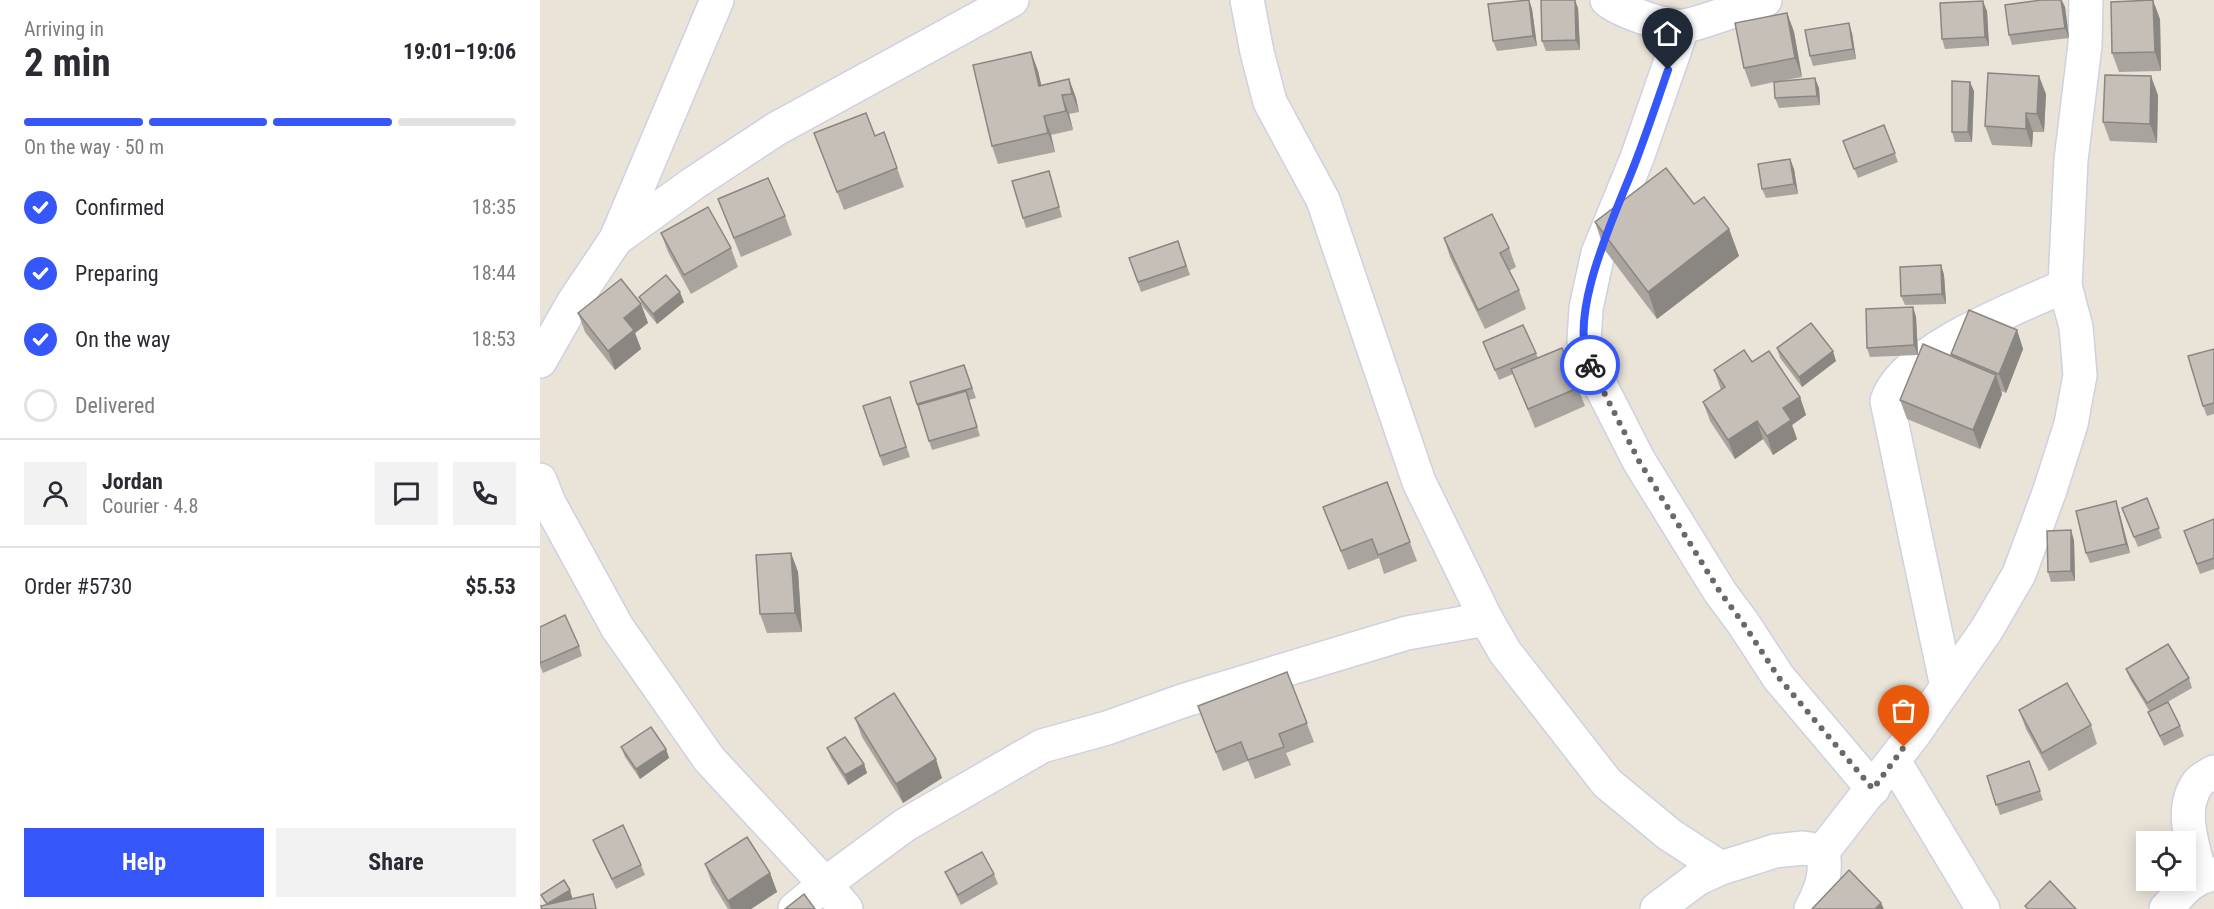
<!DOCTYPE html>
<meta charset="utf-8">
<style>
:root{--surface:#fff;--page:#f2f2f3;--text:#2b2b33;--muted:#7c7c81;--line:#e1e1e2;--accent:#3557fa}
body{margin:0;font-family:"Roboto Condensed",sans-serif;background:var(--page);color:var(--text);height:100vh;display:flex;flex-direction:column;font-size:22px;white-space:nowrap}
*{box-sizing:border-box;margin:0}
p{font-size:20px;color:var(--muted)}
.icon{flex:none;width:33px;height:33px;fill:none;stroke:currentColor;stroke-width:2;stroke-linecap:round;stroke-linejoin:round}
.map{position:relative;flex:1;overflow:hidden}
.panel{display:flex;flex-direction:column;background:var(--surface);width:540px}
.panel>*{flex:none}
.tools{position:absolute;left:1596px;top:831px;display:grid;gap:12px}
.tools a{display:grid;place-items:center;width:60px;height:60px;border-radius:0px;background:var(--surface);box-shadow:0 3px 15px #0003;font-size:30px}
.pin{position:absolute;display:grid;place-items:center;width:51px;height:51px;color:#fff;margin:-62px -26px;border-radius:50% 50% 50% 0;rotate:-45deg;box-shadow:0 0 6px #0007}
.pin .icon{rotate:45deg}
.courier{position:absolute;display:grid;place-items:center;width:60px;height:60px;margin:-30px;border:4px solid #3557fa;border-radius:50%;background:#fff;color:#222;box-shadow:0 2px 8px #0007}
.summary em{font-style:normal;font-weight:700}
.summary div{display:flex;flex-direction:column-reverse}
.summary{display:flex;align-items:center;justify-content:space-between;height:102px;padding:0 24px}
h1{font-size:39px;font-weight:700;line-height:45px}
.bar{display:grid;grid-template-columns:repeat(4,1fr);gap:9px 6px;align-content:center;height:72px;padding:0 24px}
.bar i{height:8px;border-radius:4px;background:var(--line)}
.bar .active{background:var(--accent)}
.bar p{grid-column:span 4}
.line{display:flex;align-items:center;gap:15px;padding:0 24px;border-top:2px solid var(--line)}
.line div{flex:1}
.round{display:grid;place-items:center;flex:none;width:63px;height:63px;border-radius:0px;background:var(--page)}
ol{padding:0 24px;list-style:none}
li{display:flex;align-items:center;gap:18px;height:66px}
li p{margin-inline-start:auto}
li .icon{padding:6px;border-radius:50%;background:var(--accent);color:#fff;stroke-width:4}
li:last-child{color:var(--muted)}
li i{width:33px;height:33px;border:3px solid var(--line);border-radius:50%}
.action{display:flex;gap:12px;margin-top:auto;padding:12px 24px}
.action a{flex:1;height:69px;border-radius:0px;background:var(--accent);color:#fff;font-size:24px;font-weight:700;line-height:69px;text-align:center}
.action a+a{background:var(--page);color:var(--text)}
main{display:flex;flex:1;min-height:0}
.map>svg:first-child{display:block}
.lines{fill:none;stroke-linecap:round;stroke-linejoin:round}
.minor-casing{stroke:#cdd1e1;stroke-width:36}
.minor{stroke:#fff;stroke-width:33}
.wall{fill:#a9a49e}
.shaded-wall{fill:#8a8681}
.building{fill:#c5bfb8;stroke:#8a8681;stroke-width:1.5}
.done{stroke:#6b6965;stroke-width:6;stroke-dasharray:0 10.8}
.route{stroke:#3557fa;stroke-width:8}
</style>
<main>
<section class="panel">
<div class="summary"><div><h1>2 min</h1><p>Arriving in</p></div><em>19:01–19:06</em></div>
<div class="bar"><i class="active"></i><i class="active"></i><i class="active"></i><i></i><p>On the way · 50 m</p></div>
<ol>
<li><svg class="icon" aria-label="check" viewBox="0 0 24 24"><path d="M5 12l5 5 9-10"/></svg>Confirmed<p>18:35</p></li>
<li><svg class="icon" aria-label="check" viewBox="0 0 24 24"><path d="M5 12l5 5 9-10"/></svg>Preparing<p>18:44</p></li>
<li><svg class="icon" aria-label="check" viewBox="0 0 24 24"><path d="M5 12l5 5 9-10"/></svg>On the way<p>18:53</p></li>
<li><i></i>Delivered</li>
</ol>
<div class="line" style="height:108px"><a class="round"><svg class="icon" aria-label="person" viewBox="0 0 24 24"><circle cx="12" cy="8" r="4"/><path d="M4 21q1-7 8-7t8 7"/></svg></a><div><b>Jordan</b><p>Courier · 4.8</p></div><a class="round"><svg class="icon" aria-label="chat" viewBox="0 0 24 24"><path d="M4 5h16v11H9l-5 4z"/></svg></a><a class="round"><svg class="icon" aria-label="phone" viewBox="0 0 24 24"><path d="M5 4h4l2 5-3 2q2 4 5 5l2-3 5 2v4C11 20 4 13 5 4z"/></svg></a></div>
<div class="line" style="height:78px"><div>Order #5730</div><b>$5.53</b></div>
<div class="action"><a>Help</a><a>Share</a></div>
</section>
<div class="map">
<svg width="1674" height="909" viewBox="0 0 1674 909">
<rect width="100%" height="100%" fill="#eae3d8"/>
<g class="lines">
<g class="minor-casing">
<g id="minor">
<polyline points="707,0 717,52 730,102 783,200 879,482 946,619"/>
<path d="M1067,0C1080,11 1130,29 1145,26C1172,20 1199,8 1225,0"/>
<polyline points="1143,26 1097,158 1058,253 1046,308 1044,341 1048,361 1099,461 1180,592 1203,623 1239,678 1333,789"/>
<polyline points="76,239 154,183 236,129 472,0"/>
<polyline points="0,361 33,303 76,239 177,0"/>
<polyline points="0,480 9,503 77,627 169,759 285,884 306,909"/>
<path d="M1407,687L1347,401C1362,350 1479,307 1525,286"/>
<polyline points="1354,761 1443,909"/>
<path d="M1660,876C1654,847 1638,810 1658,783C1662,778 1669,775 1674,772"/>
<polyline points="255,909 285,884 365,825 502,746 567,728 645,700 867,633 946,619 965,652 1067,783 1130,835 1181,868"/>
<polyline points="1117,909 1157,879 1181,868 1235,851 1263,848 1283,851"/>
<path d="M1271,909C1282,889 1287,873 1283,851L1374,734L1447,629L1479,574L1510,490L1531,424L1540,375L1536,327L1525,286L1531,160L1545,45L1546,0"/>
<path d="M1626,909C1641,893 1651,877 1674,874"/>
</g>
</g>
<use href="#minor" class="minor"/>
</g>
<g class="wall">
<polygon points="989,0 992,9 997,46 957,51 953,41"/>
<polygon points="1502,0 1522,0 1525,7 1529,38 1472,45 1469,35"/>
<polygon points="1038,8 1040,50 1006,51 1002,41"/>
<polygon points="1447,11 1449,46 1405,49 1402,39"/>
<polygon points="1247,13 1254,32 1262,77 1241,81 1279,88 1280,105 1239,108 1235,98 1234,82 1211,87 1204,68"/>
<polygon points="1620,19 1621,71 1579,72 1572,53"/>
<polygon points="1312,33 1316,59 1273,66 1270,56"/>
<polygon points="491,52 498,71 501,85 529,79 536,98 539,112 529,114 533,130 511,135 515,152 458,164 452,146"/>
<polygon points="1434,91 1432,142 1415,142 1412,132"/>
<polygon points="1506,94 1504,132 1493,132 1492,147 1452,145 1445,126"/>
<polygon points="1618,95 1617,143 1570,141 1563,122"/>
<polygon points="1344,125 1358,162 1318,178 1303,141"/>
<polygon points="344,132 364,187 304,210 274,133 335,136"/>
<polygon points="1250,159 1254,169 1258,194 1226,198 1222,189"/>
<polygon points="512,181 522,217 486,228 483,218"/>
<polygon points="178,199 245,216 252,235 201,257"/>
<polygon points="1154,204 1189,229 1199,256 1117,319 1064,249 1055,222"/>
<polygon points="121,233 191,248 198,267 151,294 128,252"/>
<polygon points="904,238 969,248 976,267 969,271 979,290 986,309 945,329 910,257"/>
<polygon points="638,241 650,275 601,292 589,258"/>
<polygon points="1401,265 1404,275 1406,304 1365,305 1361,296"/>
<polygon points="99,297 144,302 117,324 103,307"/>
<polygon points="101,304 108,323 95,333 101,349 75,370 45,332 38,313"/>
<polygon points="1373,307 1376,317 1378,355 1330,357 1327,348"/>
<polygon points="1477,330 1483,349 1466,393 1461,391 1462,394 1440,449 1367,419 1360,400 1412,357 1411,354"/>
<polygon points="943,342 996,353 998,358 1038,388 1045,406 995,428 973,374 959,380"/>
<polygon points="1237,348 1296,361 1262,387 1240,358"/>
<polygon points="1674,349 1674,414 1667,416 1663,406"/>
<polygon points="1212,362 1260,397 1266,415 1252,425 1257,439 1233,455 1223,439 1195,459 1170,421 1163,402 1181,390 1174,370"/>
<polygon points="424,365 436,398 429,400 440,436 392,450 377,404"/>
<polygon points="350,397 370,457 343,466 323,406"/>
<polygon points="847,482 877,561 844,574 839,558 808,570 783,507"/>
<polygon points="1607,498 1622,538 1598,547 1582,508"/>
<polygon points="1579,511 1590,553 1550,563 1546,553"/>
<polygon points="1674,519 1674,569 1660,574 1644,531"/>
<polygon points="1534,540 1535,581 1511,582 1508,572"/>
<polygon points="251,553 258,572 262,632 227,633 220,614"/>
<polygon points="0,627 39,646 42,656 3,673 0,666"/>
<polygon points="1586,669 1649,678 1652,688 1624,704 1640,726 1644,736 1624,746 1612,722 1608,712 1610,712 1590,679"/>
<polygon points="747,672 774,742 746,753 751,765 715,779 708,761 683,771 665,725"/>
<polygon points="1479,710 1551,725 1557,744 1509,771 1486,729"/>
<polygon points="315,718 402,778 363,803 322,737"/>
<polygon points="81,747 126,749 129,758 100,779 85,757"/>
<polygon points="287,748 324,764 327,773 308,785 291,758"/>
<polygon points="1489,761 1503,800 1460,815 1447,776"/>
<polygon points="53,840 101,865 105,875 76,889 57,850"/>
<polygon points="165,864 230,873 237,892 211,909 188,909 172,883"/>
<polygon points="405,872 454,874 458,884 421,905 409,881"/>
</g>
<g class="shaded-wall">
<polygon points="989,0 992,9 997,46 993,36"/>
<polygon points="1035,0 1038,8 1040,50 1036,40"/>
<polygon points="1521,0 1525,7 1529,38 1525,28"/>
<polygon points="1613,0 1620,19 1621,71 1615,52"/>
<polygon points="1443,1 1447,11 1449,46 1445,37"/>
<polygon points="1247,13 1254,32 1262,77 1255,58"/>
<polygon points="1309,23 1312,33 1316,59 1313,49"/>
<polygon points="491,52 498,71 506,105 499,86"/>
<polygon points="1499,76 1506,94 1504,132 1497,114"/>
<polygon points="1611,76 1618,95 1617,143 1610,124"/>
<polygon points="1275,78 1279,88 1280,105 1277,96"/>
<polygon points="529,79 536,98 539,112 532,94"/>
<polygon points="1430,82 1434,91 1432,142 1428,132"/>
<polygon points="522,95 529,114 533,130 526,111"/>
<polygon points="1486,113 1493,132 1492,147 1486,129"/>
<polygon points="504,116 511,135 515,152 508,133"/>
<polygon points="1250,159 1254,169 1258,194 1254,184"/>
<polygon points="1189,229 1199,256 1117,319 1108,292"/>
<polygon points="1401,265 1404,275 1406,304 1402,294"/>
<polygon points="140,292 144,302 117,324 113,314"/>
<polygon points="101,304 108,323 95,333 101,349 75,370 68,351 84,318"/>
<polygon points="1373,307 1376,317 1378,355 1374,345"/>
<polygon points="1477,330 1483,349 1466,393 1459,374"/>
<polygon points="1293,351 1296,361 1262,387 1259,377"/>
<polygon points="1456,375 1462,394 1440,449 1433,430"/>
<polygon points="1260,397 1266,415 1252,425 1257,439 1233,455 1227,436 1243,408"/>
<polygon points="1217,421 1223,439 1195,459 1188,440"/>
<polygon points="1576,501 1579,511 1590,553 1586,544"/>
<polygon points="1531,530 1534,540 1535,581 1531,571"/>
<polygon points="251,553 258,572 262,632 255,613"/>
<polygon points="126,749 129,758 100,779 96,769"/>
<polygon points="396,759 402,778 363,803 356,784"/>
<polygon points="324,764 327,773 308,785 305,775"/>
<polygon points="230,873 237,892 211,909 191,909 188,901"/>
<polygon points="30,890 33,900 7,904"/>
<polygon points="1341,903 1344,909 1335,909"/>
</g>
<g class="building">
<polygon points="989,0 993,36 953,41 948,4"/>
<polygon points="1001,0 1035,0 1036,40 1002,41"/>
<polygon points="1502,0 1521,0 1525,28 1469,35 1465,5"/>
<polygon points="1613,0 1615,52 1572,53 1571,2"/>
<polygon points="1443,1 1445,37 1402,39 1400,3"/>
<polygon points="1247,13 1255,58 1204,68 1195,23"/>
<polygon points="1309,23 1313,49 1270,56 1265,30"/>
<polygon points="491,52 499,86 529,79 532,94 522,95 526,111 504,116 508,133 452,146 433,65"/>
<polygon points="1448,73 1499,76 1497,114 1486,113 1486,129 1445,126"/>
<polygon points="1565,75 1611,76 1610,124 1563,122"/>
<polygon points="1275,78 1277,96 1235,98 1234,82"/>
<polygon points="1412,81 1430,82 1428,132 1412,132"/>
<polygon points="326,113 335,136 344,132 357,168 297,192 274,133"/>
<polygon points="1344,125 1355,153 1314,169 1303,141"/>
<polygon points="1250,159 1254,184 1222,189 1218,164"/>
<polygon points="1126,168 1154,204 1164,197 1189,229 1108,292 1055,222"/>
<polygon points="509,171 519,207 483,218 472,181"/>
<polygon points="228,178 245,216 194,238 178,199"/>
<polygon points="168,207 191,248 144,275 121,233"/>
<polygon points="952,214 969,248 960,253 979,290 938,310 904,238"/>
<polygon points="638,241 646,266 598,282 589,258"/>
<polygon points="1401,265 1402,294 1361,296 1360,267"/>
<polygon points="126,275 140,292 113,314 99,297"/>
<polygon points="81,279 101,304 84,318 94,330 68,351 38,313"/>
<polygon points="1373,307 1374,345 1327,348 1326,309"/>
<polygon points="1429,310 1477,330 1459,374 1411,354"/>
<polygon points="1271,323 1293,351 1259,377 1237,348"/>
<polygon points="983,325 996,353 955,370 943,342"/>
<polygon points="1383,344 1456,375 1433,430 1360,400"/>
<polygon points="1022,348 1038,388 988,409 971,369"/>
<polygon points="1674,349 1674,403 1663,406 1648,356"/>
<polygon points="1204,350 1212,362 1229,351 1260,397 1243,408 1251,420 1227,436 1217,421 1188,440 1163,402 1185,387 1174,370"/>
<polygon points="424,365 432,388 377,404 370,382"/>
<polygon points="426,391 437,427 389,441 378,405"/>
<polygon points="350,397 366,447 340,456 323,406"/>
<polygon points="847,482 870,542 838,555 832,539 801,551 783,507"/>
<polygon points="1607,498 1619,528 1594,537 1582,508"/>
<polygon points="1576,501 1586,544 1546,553 1536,511"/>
<polygon points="1674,519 1674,558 1657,564 1644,531"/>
<polygon points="1531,530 1531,571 1508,572 1507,531"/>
<polygon points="251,553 255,613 220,614 216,555"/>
<polygon points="25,615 39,646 0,663 0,627"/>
<polygon points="1628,644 1649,678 1607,703 1586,669"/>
<polygon points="747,672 767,723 739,734 744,747 708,760 701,742 676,752 658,706"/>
<polygon points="1527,683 1551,725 1502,753 1479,710"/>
<polygon points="354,693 396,759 356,784 315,718"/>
<polygon points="1628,702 1640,726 1620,736 1608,712"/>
<polygon points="111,727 126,749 96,769 81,747"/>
<polygon points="305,737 324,764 305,775 287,748"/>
<polygon points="1489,761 1500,791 1456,805 1447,776"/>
<polygon points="83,825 101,865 72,879 53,840"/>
<polygon points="207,837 230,873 188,901 165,864"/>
<polygon points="442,852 454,874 418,895 405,872"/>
<polygon points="1309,870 1341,903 1335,909 1272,909"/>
<polygon points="24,880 30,890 7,904 1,895"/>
<polygon points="1510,881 1536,909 1488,909 1485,906"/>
<polygon points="53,894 56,909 2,909 1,906"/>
<polygon points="264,894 275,909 245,909"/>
</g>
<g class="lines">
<polyline class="done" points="1050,365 1099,461 1180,592 1203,623 1239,678 1333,789 1364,747"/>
<path class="route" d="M1050,365C1025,314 1079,207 1097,158C1108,129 1118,99 1128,70"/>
</g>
</svg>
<div class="tools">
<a><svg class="icon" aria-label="locate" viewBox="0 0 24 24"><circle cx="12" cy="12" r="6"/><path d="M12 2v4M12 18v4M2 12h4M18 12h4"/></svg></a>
</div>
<div class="pin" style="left:1364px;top:747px;background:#ea580c"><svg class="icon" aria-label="bag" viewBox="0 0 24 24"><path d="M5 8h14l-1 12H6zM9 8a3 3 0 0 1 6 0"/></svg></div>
<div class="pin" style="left:1128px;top:70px;background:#1f2937"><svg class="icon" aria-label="home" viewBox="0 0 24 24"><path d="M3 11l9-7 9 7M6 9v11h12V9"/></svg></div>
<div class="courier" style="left:1050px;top:365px"><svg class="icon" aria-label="bike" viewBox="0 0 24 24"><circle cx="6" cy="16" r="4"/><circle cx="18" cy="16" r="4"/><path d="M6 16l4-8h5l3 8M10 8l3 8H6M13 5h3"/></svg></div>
</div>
</main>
